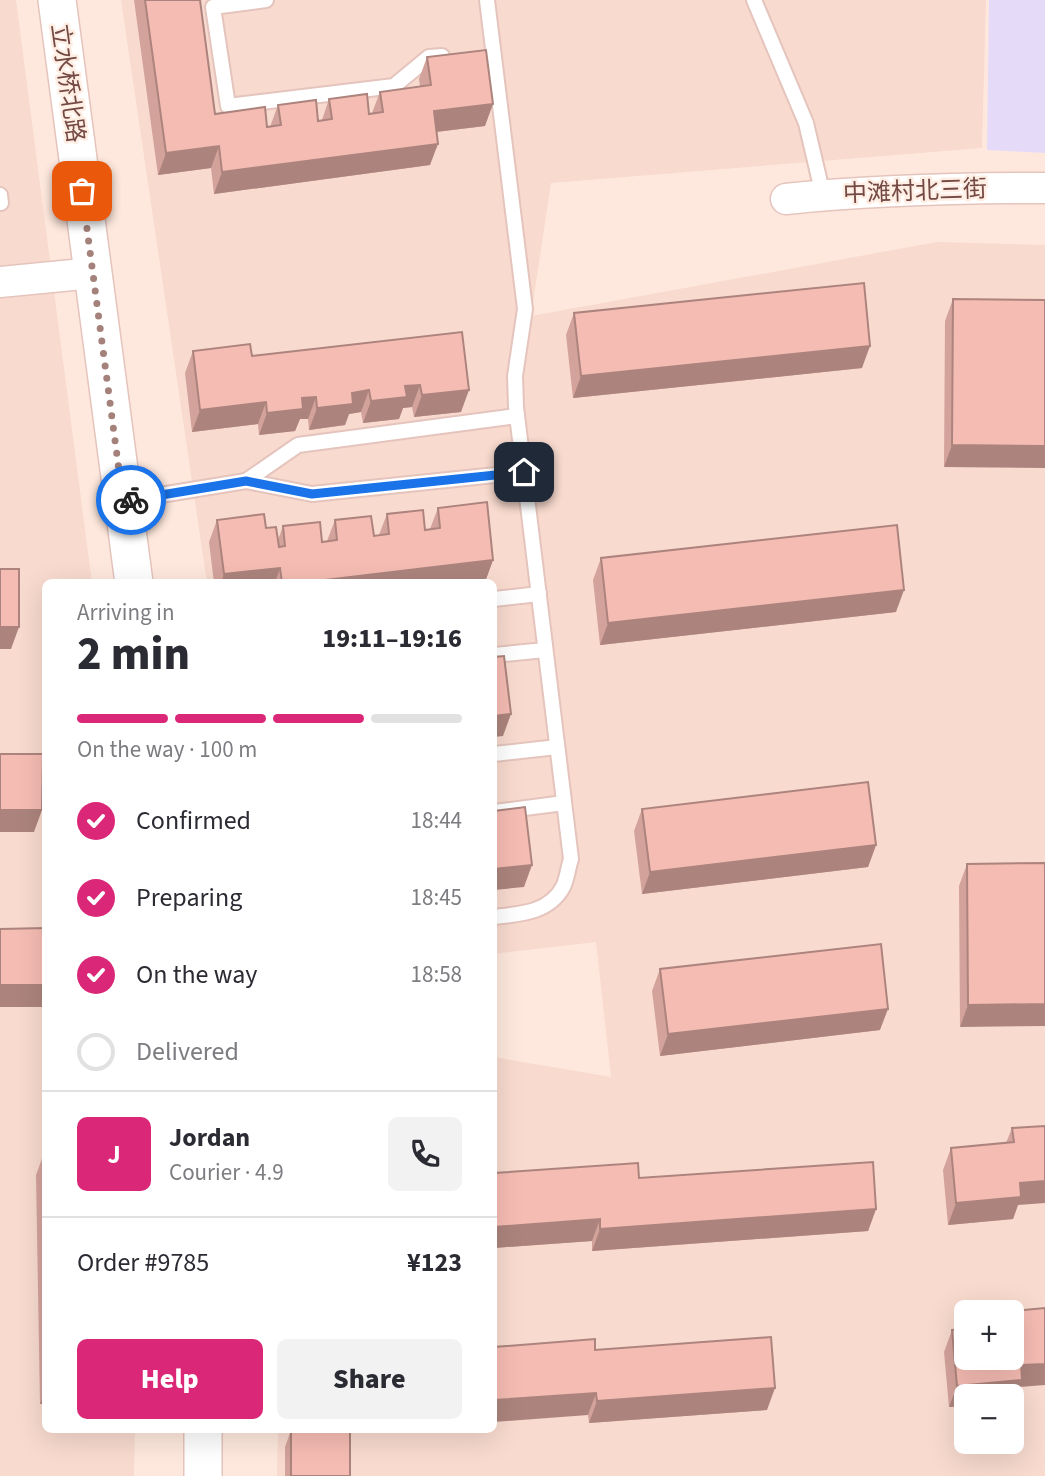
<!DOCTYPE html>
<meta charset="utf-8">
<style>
:root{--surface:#fff;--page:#f2f2f3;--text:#2b2b33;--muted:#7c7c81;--line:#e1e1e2;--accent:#db2777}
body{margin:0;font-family:"Source Sans 3","Noto Sans SC",sans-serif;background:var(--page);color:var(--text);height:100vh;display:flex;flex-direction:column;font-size:26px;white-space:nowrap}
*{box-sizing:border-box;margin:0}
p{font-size:23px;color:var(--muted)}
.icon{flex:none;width:38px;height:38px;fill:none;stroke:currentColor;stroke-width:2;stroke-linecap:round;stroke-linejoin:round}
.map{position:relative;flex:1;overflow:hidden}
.details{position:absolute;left:42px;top:579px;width:455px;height:854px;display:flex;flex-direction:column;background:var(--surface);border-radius:10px;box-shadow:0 7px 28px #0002}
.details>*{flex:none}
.tools{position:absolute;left:954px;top:1300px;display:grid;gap:14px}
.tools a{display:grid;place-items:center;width:70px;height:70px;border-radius:10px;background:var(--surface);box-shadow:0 7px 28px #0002;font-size:35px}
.pin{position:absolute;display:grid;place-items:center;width:60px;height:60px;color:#fff;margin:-30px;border-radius:14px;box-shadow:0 4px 10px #0006}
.courier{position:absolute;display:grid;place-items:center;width:70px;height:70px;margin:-35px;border:5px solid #1a73e8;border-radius:50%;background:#fff;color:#222;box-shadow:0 2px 9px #0007}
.head em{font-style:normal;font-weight:800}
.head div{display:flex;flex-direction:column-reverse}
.head{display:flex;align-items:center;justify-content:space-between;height:119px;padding:0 35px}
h1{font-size:46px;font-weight:800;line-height:52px}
.bar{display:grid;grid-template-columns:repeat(4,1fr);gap:10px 7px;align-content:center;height:84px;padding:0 35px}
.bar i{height:9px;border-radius:5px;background:var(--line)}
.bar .selected{background:var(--accent)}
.bar p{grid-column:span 4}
.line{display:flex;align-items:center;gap:18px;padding:0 35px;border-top:2px solid var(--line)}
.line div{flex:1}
.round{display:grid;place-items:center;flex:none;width:74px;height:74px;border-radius:10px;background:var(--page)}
ol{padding:0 35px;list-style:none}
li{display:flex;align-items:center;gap:21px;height:77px}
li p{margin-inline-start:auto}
li .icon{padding:7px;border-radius:50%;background:var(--accent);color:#fff;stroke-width:4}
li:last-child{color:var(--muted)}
li i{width:38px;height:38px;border:4px solid var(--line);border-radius:50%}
.primary-button{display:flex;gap:14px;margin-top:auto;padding:14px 35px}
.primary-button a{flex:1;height:80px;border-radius:10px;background:var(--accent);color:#fff;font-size:28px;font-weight:800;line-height:80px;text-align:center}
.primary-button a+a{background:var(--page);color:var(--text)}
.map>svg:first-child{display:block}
.residential{fill:#f8dace;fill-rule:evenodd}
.education{fill:#e6daf9}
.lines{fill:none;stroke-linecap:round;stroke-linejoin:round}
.service-casing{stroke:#e4c4bc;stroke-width:18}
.minor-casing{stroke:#e4c4bc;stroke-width:33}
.tertiary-casing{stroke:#e4c4bc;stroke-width:40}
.service{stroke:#fff;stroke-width:14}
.minor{stroke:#fff;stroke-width:30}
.tertiary{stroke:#fff;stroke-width:37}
.wall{fill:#d3a29a}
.shaded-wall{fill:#ac847d}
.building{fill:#f5bcb3;stroke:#ac847d;stroke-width:2}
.done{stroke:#a4817a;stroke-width:7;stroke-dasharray:0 12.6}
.route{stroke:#1a73e8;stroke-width:9}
.labels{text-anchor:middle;stroke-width:5;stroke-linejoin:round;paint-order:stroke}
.street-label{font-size:24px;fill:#744944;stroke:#ffeee4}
</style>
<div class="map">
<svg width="1045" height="1476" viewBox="0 0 1045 1476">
<rect width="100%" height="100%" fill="#fee8dd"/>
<g class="residential">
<polygon points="0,0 16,0 92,583 46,583 46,1430 135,1430 134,1476 0,1476"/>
<path d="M121,0H986L982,148L551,183L531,316L937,242L1045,245V1476H277L278,1430H494V1057L611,1077L596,942L494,954V583H207ZM966,1312H1012V1358H966ZM966,1396H1012V1442H966Z"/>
</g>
<polygon class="education" points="989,0 1045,0 1045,153 987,150"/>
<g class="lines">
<g class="service-casing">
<g id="service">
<polyline points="266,0 213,7 228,106 394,86 429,57 442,56"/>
<path d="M487,0L525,309L515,376L516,407L571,859C568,868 567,879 563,887C549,913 520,914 494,917"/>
<polyline points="754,0 806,123 823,195"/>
<polyline points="0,195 1,203"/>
<polyline points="246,481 298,445 517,416"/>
<polyline points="124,501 246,481 312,494 524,472"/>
<polyline points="494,599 539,594"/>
<polyline points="494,655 545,650"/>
<polyline points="494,754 557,747"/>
<polyline points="494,812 564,803"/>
</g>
</g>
<g class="minor-casing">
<g id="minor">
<path d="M786,199C871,190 959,188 1045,188"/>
<polyline points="0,282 93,273"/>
</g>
</g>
<g class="tertiary-casing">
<g id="tertiary">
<polyline points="57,0 134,583"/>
<polyline points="203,1476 203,1430"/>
</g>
</g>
<use href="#service" class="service"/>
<use href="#minor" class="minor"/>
<use href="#tertiary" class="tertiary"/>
</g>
<g class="wall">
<polygon points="134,0 200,0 215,114 267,127 270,127 278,105 318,121 322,120 329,99 369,114 372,113 380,92 420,86 419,79 427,57 485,126 437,132 430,165 214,194 211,168 158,175"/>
<polygon points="953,299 1045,300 944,467 945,321"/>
<polygon points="574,313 862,368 573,398 566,335"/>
<polygon points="462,332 461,412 414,417 412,407 403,408 399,419 363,423 361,412 349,414 345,425 309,430 308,419 300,419 295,431 259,435 258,424 192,432 185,373 193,351 252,356"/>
<polygon points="438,508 493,560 485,582 214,583 209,542 217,520 266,528 278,540 283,526 322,542 327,541 335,520 374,536 379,535 387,514 425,530 430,529"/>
<polygon points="601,558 896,612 600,645 593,580"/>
<polygon points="642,809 876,845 868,867 642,894 634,831"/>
<polygon points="1045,863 960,1027 959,886 967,864"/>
<polygon points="660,969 880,1030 660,1056 652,991"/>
<polygon points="1045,1126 1013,1219 948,1225 943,1170 951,1148 1006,1143 1012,1128"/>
<polygon points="44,1153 46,1153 46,1404 40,1404 36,1175"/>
<polygon points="639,1178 876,1209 868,1231 592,1251 592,1241 494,1248"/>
<polygon points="1045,1308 1014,1401 1012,1402 1012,1396 966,1396 966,1406 949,1407 944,1352 952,1330 1012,1358 1012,1311"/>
<polygon points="595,1350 767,1410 589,1423 588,1415"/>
<polygon points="291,1430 350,1432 350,1476 285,1476 285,1447"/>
</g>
<g class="shaded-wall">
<polygon points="493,104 485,126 426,133 434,111"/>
<polygon points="438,144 430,165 214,194 222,172"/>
<polygon points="219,146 211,168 158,175 166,153"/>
<polygon points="870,346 862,368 573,398 581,376"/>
<polygon points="420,385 412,407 403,408 399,419 363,423 371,401 405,386"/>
<polygon points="369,390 361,412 349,414 345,425 309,430 317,408 352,393"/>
<polygon points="469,390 461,412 414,417 422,395"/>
<polygon points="316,397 308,419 300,419 295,431 259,435 267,413 302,398"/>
<polygon points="266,402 258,424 192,432 200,410"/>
<polygon points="952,445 1045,446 1045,468 944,467"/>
<polygon points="493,560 485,582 300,583"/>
<polygon points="280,568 275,583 221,583 224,574"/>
<polygon points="904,590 896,612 600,645 608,623"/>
<polygon points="0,627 19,627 11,649 0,649"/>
<polygon points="511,714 503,736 494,737 494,716"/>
<polygon points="0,810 42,810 34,832 0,832"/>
<polygon points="876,845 868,867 642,894 650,872"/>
<polygon points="532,865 524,887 494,890 494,869"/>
<rect x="0" y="985" width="46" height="22"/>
<polygon points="1045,1004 1045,1026 960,1027 968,1005"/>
<polygon points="888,1009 880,1030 660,1056 668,1034"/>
<polygon points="1045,1181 1045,1203 1018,1205 1013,1219 948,1225 956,1203 1020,1183"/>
<polygon points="876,1209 868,1231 592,1251 600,1229"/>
<polygon points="600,1219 592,1241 494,1248 494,1227"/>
<polygon points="1045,1364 1045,1385 1019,1387 1014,1401 1012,1402 1012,1396 966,1396 966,1406 949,1407 957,1386 1021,1365"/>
<polygon points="775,1388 767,1410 589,1423 597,1401"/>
<polygon points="46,1390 46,1404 40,1404"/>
<polygon points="596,1393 588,1415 494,1422 494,1400"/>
<polygon points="347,1430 385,1430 346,1433"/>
</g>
<g class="building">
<polygon points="145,0 200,0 215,114 265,107 267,127 281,125 278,105 316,100 318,121 332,119 329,99 367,94 369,114 383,112 380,92 431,85 427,57 486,50 493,104 434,111 438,144 222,172 219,146 166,153"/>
<polygon points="864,283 870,346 581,376 574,313"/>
<polygon points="953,299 1045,300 1045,446 952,445"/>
<polygon points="462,332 469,390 422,395 420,385 405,386 407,397 371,401 369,390 352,393 353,404 317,408 316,397 302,398 303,409 267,413 266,402 200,410 193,351 250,344 252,356"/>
<polygon points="487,502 493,560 300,583 282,583 280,568 224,574 217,520 264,514 266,528 276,527 279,547 285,546 283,526 320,522 322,542 337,540 335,520 371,516 374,536 389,534 387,514 423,510 425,530 440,528 438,508"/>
<polygon points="897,525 904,590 608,623 601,558"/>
<rect x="0" y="569" width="19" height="58"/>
<polygon points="504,656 511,714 494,716 494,657"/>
<polygon points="0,754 43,754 42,810 0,810"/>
<polygon points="868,782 876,845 650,872 642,809"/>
<polygon points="525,807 532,865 494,869 494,811"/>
<polygon points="1045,863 1045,1004 968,1005 967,864"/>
<polygon points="46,928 46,985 0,985 0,929"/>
<polygon points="881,944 888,1009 668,1034 660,969"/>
<polygon points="1045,1126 1045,1181 1020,1183 1021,1197 956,1203 951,1148 1014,1142 1012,1128"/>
<polygon points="44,1153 46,1153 46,1223"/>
<polygon points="873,1162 876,1209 600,1229 600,1219 494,1227 494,1173 638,1163 639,1178"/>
<polygon points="1045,1308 1045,1364 1021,1365 1022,1380 957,1386 952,1330 966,1329 966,1358 1012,1358 1012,1325 1015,1325 1012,1311"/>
<polygon points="771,1337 775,1388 597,1401 596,1393 494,1400 494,1347 595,1339 595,1350"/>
<rect x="291" y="1430" width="59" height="46"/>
</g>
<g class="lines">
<polyline class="done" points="82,191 123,501 131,500"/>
<polyline class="route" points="131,500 246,481 312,494 524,472"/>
</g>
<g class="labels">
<g class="street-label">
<text transform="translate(68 83) rotate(82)" y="8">立水桥北路</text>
<text transform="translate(915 191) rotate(-2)" y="8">中滩村北三街</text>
</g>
</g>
</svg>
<div class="tools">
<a>+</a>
<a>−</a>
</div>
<div class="pin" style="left:82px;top:191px;background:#ea580c"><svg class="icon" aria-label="bag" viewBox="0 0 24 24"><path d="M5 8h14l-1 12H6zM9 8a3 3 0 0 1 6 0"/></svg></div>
<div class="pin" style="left:524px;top:472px;background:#1f2937"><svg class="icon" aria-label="home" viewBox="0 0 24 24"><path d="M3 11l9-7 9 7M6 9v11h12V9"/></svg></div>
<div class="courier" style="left:131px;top:500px"><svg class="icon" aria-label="bike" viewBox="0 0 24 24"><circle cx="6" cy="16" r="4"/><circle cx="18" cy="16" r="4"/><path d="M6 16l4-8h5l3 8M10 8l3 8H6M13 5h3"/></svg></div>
<section class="details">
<div class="head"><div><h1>2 min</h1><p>Arriving in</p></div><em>19:11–19:16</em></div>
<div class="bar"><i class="selected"></i><i class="selected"></i><i class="selected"></i><i></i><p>On the way · 100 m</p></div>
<ol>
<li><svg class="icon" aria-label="check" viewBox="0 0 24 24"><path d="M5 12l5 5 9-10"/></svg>Confirmed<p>18:44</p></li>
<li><svg class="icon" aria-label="check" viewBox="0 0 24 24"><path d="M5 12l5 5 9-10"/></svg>Preparing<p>18:45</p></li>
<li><svg class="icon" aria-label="check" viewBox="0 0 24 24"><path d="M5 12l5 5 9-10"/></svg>On the way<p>18:58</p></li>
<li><i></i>Delivered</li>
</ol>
<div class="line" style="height:126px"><b class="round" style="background:var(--accent);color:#fff">J</b><div><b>Jordan</b><p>Courier · 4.9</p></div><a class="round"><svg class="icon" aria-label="phone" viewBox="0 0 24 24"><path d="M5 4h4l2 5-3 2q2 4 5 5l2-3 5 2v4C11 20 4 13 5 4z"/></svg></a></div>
<div class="line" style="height:91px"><div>Order #9785</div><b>¥123</b></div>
<div class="primary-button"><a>Help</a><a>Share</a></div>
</section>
</div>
